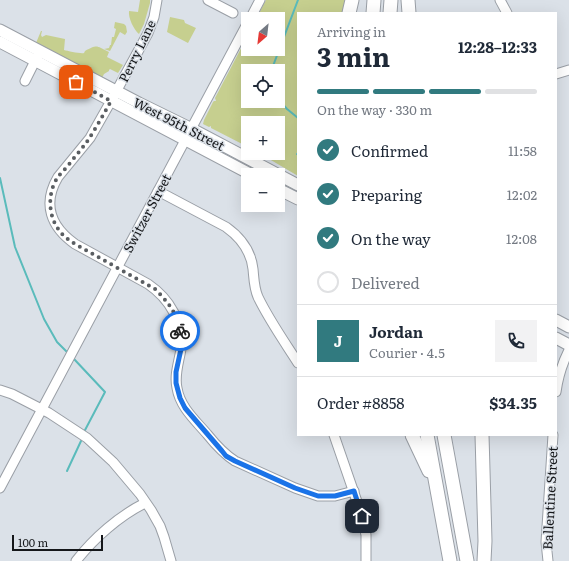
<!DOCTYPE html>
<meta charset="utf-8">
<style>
:root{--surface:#fff;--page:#f2f2f3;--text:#1f2937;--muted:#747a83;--line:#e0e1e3;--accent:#317a7f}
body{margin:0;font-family:Literata,serif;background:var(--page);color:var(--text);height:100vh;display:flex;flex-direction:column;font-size:15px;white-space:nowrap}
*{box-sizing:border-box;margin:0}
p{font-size:13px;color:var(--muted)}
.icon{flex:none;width:22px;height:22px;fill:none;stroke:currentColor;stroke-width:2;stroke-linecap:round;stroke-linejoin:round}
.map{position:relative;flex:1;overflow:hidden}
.sheet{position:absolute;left:297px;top:12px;width:260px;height:424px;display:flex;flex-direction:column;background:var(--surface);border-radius:0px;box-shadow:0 4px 16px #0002}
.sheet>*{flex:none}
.needle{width:26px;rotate:208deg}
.fabs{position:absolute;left:241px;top:12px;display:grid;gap:8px}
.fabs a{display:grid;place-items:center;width:44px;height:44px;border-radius:0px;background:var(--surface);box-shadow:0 4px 16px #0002;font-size:20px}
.scale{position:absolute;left:12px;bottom:10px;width:91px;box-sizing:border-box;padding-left:4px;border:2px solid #15171a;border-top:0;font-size:11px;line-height:14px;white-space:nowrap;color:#15171a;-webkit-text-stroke:3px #dbe1e8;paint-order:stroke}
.pin{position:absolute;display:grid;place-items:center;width:34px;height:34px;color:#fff;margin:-17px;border-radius:8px;box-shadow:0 2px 6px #0006}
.courier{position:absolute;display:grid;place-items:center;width:40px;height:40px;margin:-20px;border:3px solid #1a73e8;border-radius:50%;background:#fff;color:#222;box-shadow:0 1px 5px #0007}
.summary em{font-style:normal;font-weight:700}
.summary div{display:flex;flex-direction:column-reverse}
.summary{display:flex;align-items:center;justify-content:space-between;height:68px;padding:0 20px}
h1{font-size:26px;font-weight:700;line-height:30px}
.bar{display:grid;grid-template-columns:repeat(4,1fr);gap:6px 4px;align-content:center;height:48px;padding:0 20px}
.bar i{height:5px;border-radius:3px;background:var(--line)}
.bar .on{background:var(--accent)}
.bar p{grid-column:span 4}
.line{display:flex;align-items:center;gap:10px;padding:0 20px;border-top:1px solid var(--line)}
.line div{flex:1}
.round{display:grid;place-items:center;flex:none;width:42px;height:42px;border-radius:0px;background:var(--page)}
ol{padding:0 20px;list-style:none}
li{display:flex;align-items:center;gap:12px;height:44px}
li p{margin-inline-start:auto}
li .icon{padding:4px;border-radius:50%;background:var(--accent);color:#fff;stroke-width:4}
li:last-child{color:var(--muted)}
li i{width:22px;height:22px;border:2px solid var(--line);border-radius:50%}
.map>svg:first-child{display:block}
.green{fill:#c6cf8f;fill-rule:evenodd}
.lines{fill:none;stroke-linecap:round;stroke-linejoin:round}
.stream{stroke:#5abbbb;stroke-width:2}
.minor-casing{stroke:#9a9fa6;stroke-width:11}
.major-casing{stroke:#9a9fa6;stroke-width:13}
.highway-casing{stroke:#9a9fa6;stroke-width:15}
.minor{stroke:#fff;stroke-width:9}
.major{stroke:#fff;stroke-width:11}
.highway{stroke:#fff;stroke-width:13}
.done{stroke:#5a5e62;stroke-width:4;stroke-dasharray:0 7.2}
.route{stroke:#1a73e8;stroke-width:5}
.labels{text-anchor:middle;stroke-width:3;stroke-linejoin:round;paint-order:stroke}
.street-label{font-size:13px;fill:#15171a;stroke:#dbe1e8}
</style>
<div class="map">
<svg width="569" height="561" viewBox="0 0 569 561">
<rect width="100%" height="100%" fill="#dbe1e8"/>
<g class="green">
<path d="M140,0H150V3L144,24L139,34C134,30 128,18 129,11L138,12Z"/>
<path d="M266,0H345L343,13H298V153H296V154L298,155V176L259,153H278V123H248V147L211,128V126L209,127L203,124L204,120L213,102L214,101H216L215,98L248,35V49H278V19H256ZM248,71H278V101H248Z"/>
<polygon points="170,17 184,20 185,23 196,28 188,43 167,32"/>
<polygon points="115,22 124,24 126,26 127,32 125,35 120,32 110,51 104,49 109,48 110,45 111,45 112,37 114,37 116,29 114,28"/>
<path d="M41,31H42L41,35L42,37L46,35L65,39L64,50C68,51 81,54 84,53L85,51C98,44 96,46 109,52L107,57L123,65L118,73L110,69L109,70V71L104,74L102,78L36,43Z"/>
</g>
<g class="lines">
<g class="stream">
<polyline points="273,71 273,66 298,0"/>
<polyline points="278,99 287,109 298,118"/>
<polyline points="297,154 298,154"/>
<polyline points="0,178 15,247 44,319 57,342 67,352"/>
<polyline points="74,359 105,392 84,432"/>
<polyline points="67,471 81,441"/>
</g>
<g class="minor-casing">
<g id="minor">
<path d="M157,0L154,17L148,33L111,101L90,138L58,177C42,204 51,227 75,244L148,284C170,299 183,322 181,349C179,362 174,375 177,388C180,407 195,420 207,434C215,444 224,454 235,461L295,488L318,496H335L354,491"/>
<polyline points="208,0 233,13"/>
<polyline points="500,0 507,13"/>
<polyline points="250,19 260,0"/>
<polyline points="556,74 569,70"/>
<polyline points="25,81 38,55"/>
<path d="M158,191L226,227C240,237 251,251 253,269C254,279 254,288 258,297C269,320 284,341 298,363"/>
<polyline points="0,390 12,394 49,413 87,438 113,462 140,494 151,510 160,526 164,537 171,561"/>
<path d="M556,392C558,377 562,364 569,350"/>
<polyline points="334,435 362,516 366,535 366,561"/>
<polyline points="0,488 248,22"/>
<path d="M76,561C94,538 119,516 145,503"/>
<polyline points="548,561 546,542 553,435"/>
</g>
</g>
<g class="major-casing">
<g id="major">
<polyline points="0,30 139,103 192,129 298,185"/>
<polyline points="0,42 252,175"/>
<polyline points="278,189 298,199"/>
<polyline points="556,320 569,327"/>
<polyline points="556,338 569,345"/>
</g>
</g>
<g class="highway-casing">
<g id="highway">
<polyline points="408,0 409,13"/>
<polyline points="349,13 352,0"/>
<polyline points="373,13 374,0"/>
<polyline points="390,13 391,0"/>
<polyline points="412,435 429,471"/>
<polyline points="427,435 450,561"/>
<polyline points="444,435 467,561"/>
<polyline points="482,435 485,541 484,561"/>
</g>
</g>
<use href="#minor" class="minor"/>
<use href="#major" class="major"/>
<use href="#highway" class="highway"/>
</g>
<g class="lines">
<path class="done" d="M76,82L111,101C103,115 95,130 86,143C80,151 73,159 67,167C62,172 57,177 54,184C48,198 49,217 59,230C63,236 69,240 75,244L155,289C167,301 178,314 180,331"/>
<polyline class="route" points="180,331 181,349 176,372 176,383 180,398 185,408 222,451 226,456 235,461 295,488 318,496 335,496 354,491 362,516"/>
</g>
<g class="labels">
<g class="street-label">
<text transform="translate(137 51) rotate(-64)" y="5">Perry Lane</text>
<text transform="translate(179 124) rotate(27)" y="5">West 95th Street</text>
<text transform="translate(147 213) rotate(-62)" y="5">Switzer Street</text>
<text transform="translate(550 498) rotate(-87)" y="5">Ballentine Street</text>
</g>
</g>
</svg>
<div class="fabs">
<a><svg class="needle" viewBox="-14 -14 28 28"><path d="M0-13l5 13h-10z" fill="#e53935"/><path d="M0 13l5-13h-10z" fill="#747a83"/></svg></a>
<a><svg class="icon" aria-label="locate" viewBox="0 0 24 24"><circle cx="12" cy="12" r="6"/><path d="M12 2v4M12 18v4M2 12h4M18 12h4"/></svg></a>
<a>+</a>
<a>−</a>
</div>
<div class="scale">100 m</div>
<div class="pin" style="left:76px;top:82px;background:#ea580c"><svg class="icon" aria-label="bag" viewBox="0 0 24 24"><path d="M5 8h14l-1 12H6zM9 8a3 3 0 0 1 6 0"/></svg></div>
<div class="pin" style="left:362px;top:516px;background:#1f2937"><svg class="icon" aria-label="home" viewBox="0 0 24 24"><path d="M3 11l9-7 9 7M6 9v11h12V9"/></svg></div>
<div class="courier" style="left:180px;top:331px"><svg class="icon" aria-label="bike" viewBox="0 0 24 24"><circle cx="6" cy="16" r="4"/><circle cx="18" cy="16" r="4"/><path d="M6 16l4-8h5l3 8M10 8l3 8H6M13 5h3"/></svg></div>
<section class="sheet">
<div class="summary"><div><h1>3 min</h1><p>Arriving in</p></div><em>12:28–12:33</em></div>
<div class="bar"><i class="on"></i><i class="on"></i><i class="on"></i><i></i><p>On the way · 330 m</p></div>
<ol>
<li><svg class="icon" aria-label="check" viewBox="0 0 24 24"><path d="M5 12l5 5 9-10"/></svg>Confirmed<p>11:58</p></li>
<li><svg class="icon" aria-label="check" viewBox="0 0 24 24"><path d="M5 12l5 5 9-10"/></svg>Preparing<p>12:02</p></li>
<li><svg class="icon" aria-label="check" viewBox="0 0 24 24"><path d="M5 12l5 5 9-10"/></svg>On the way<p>12:08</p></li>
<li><i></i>Delivered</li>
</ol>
<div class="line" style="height:72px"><b class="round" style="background:var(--accent);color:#fff">J</b><div><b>Jordan</b><p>Courier · 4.5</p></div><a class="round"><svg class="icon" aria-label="phone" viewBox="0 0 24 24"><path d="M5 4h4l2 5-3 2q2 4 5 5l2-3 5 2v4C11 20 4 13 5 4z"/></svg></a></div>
<div class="line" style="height:52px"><div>Order #8858</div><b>$34.35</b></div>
</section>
</div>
